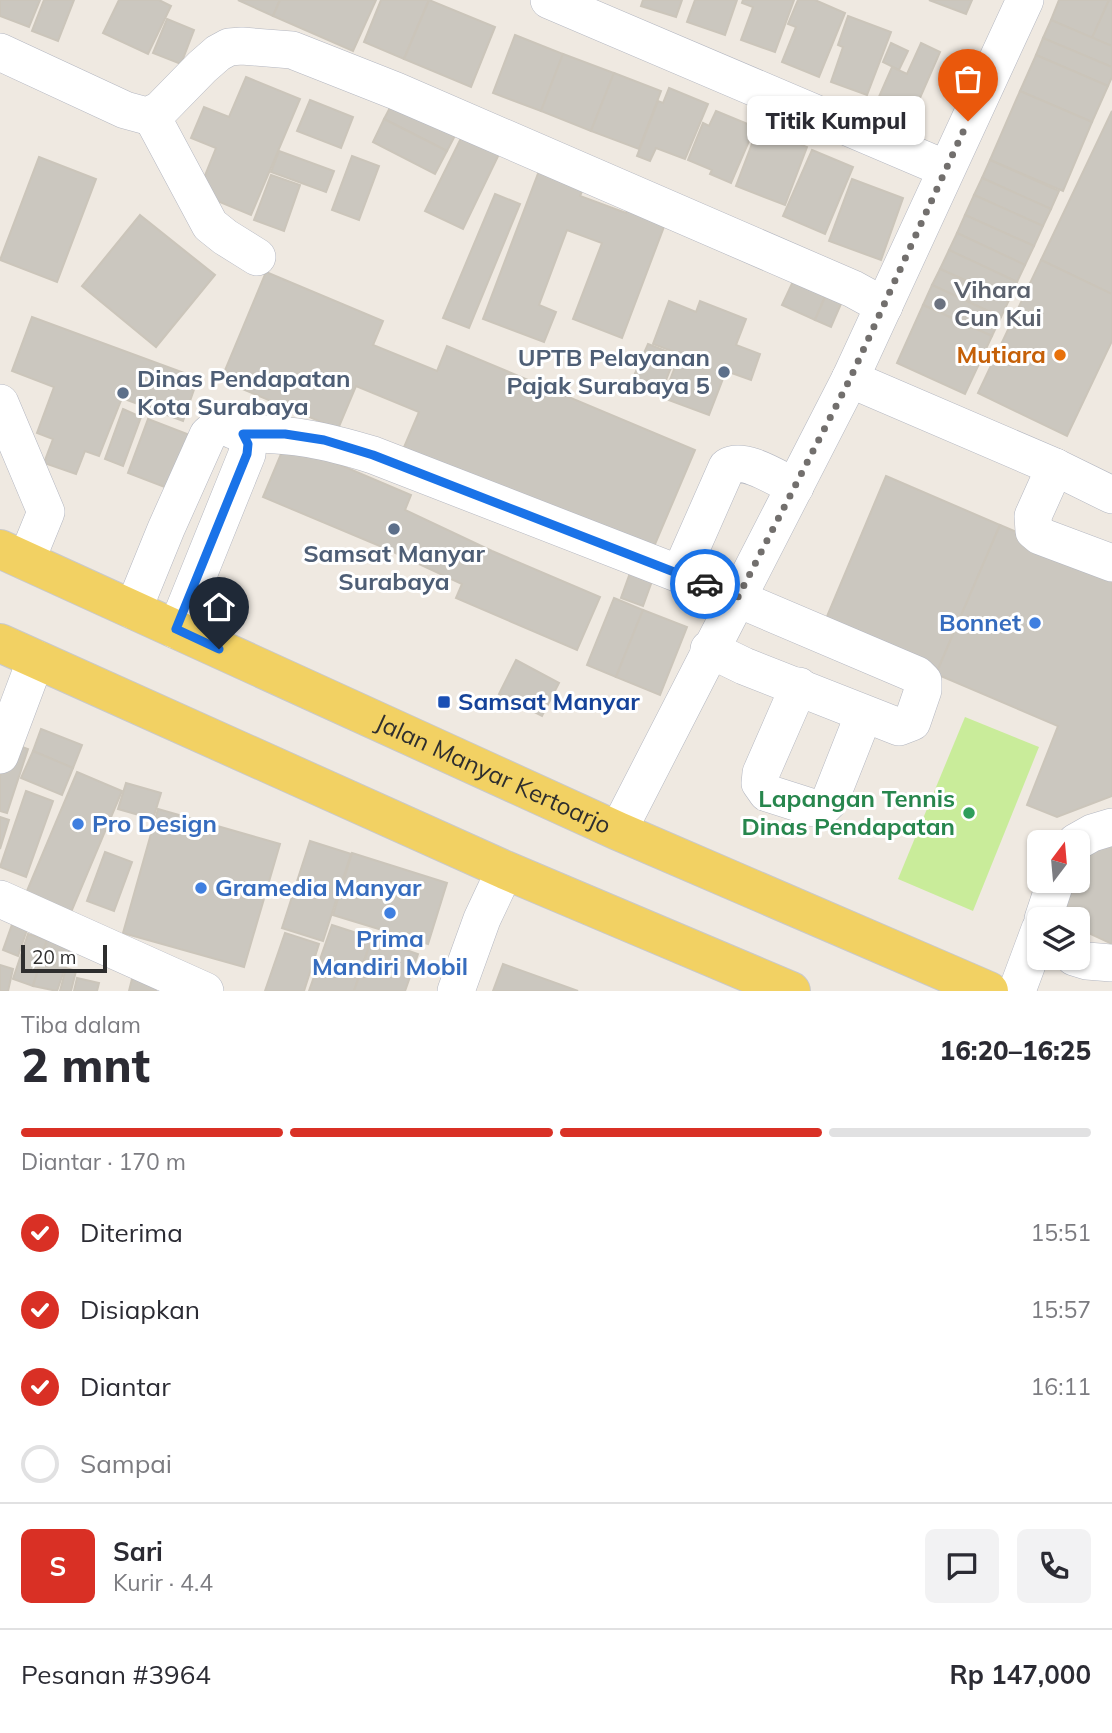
<!DOCTYPE html>
<html lang="id">
<meta charset="utf-8">
<style>
:root{--surface:#fff;--page:#f2f2f3;--text:#2b2b33;--muted:#7c7c81;--line:#e1e1e2;--accent:#d93025}
body{margin:0;font-family:Mulish,sans-serif;background:var(--page);color:var(--text);height:100vh;display:flex;flex-direction:column;font-size:26px;white-space:nowrap}
*{box-sizing:border-box;margin:0}
p{font-size:23px;color:var(--muted)}
.icon{flex:none;width:38px;height:38px;fill:none;stroke:currentColor;stroke-width:2;stroke-linecap:round;stroke-linejoin:round}
.map{position:relative;height:991px;overflow:hidden}
.drawer{display:flex;flex-direction:column;background:var(--surface);flex:1}
.drawer>*{flex:none}
.needle{width:46px;rotate:16deg}
.buttons{position:absolute;left:1027px;top:830px;display:grid;gap:14px}
.buttons a{display:grid;place-items:center;width:63px;height:63px;border-radius:10px;background:var(--surface);box-shadow:0 2px 5px #0004;font-size:35px}
.scale{position:absolute;left:21px;bottom:18px;width:86px;box-sizing:border-box;padding-left:7px;border:4px solid #2e2e2e;border-top:0;font-size:19px;line-height:24px;white-space:nowrap;color:#2e2e2e;-webkit-text-stroke:5px #fff;paint-order:stroke}
.pin{position:absolute;display:grid;place-items:center;width:60px;height:60px;color:#fff;margin:-72px -30px;border-radius:50% 50% 50% 0;rotate:-45deg;box-shadow:0 0 7px #0007}
.pin .icon{rotate:45deg}
.courier{position:absolute;display:grid;place-items:center;width:70px;height:70px;margin:-35px;border:5px solid #1a73e8;border-radius:50%;background:#fff;color:#222;box-shadow:0 2px 9px #0007}
.bubble{position:absolute;height:49px;border-radius:10px;background:var(--surface);box-shadow:0 2px 5px #0004;font-size:23px;font-weight:800;line-height:49px;text-align:center}
.headline em{font-style:normal;font-weight:800}
.headline div{display:flex;flex-direction:column-reverse}
.headline{display:flex;align-items:center;justify-content:space-between;height:119px;padding:0 21px}
h1{font-size:46px;font-weight:800;line-height:52px}
.bar{display:grid;grid-template-columns:repeat(4,1fr);gap:10px 7px;align-content:center;height:84px;padding:0 21px}
.bar i{height:9px;border-radius:5px;background:var(--line)}
.bar .on{background:var(--accent)}
.bar p{grid-column:span 4}
.line{display:flex;align-items:center;gap:18px;padding:0 21px;border-top:2px solid var(--line)}
.line div{flex:1}
.round{display:grid;place-items:center;flex:none;width:74px;height:74px;border-radius:10px;background:var(--page)}
ol{padding:0 21px;list-style:none}
li{display:flex;align-items:center;gap:21px;height:77px}
li p{margin-inline-start:auto}
li .icon{padding:7px;border-radius:50%;background:var(--accent);color:#fff;stroke-width:4}
li:last-child{color:var(--muted)}
li i{width:38px;height:38px;border:4px solid var(--line);border-radius:50%}
.map>svg:first-child{display:block}
.pitch{fill:#c9ec9a}
.building{fill:#cbc7bf;stroke:#cbc5ba;stroke-width:2}
.lines{fill:none;stroke-linecap:round;stroke-linejoin:round}
.minor-casing{stroke:#b4b7c1;stroke-width:38}
.major-casing{stroke:#c9c9c9;stroke-width:40}
.minor{stroke:#fff;stroke-width:37}
.major{stroke:#f2d163;stroke-width:38}
.done{stroke:#726f6d;stroke-width:7;stroke-dasharray:0 12.6}
.route{stroke:#1a73e8;stroke-width:9}
.worship-dot{fill:#6b7280;stroke:#fff;stroke-width:2.5}
.food-dot{fill:#e8710a;stroke:#fff;stroke-width:2.5}
.service-dot{fill:#5c6f8a;stroke:#fff;stroke-width:2.5}
.shop-dot{fill:#3f7fe0;stroke:#fff;stroke-width:2.5}
.transit-dot{fill:#1a4fb4;stroke:#fff;stroke-width:2.5}
.leisure-dot{fill:#2e9e5b;stroke:#fff;stroke-width:2.5}
.labels{text-anchor:middle;stroke-width:6;stroke-linejoin:round;paint-order:stroke}
.worship-label{font-size:24px;font-weight:bold;fill:#5b616d;stroke:#fff;text-anchor:start}
.food-label{font-size:24px;font-weight:bold;fill:#c56008;stroke:#fff;text-anchor:end}
.service-label{font-size:24px;font-weight:bold;fill:#4e5e75;stroke:#fff;text-anchor:end}
.shop-label{font-size:24px;font-weight:bold;fill:#366cbe;stroke:#fff;text-anchor:start}
.transit-label{font-size:24px;font-weight:bold;fill:#164399;stroke:#fff;text-anchor:start}
.street-label{font-size:24px;fill:#2e2e2e;stroke:#fff}
.leisure-label{font-size:24px;font-weight:bold;fill:#27864d;stroke:#fff;text-anchor:end}
</style>
<div class="map">
<svg width="1112" height="991" viewBox="0 0 1112 991">
<rect width="100%" height="100%" fill="#efe9e1"/>
<polygon class="pitch" points="965,717 1039,747 973,911 898,879"/>
<g class="building">
<polygon points="0,0 40,0 29,27 0,16"/>
<polygon points="44,0 74,0 58,41 32,31"/>
<polygon points="119,0 159,0 171,6 148,54 103,33"/>
<polygon points="238,0 280,0 273,16"/>
<polygon points="280,0 376,0 353,51 273,16"/>
<polygon points="381,0 429,0 404,59 364,42"/>
<polygon points="429,0 495,27 471,87 404,59"/>
<polygon points="643,0 682,0 676,17 641,6"/>
<polygon points="695,0 737,0 725,35 687,22"/>
<polygon points="743,0 794,0 775,52 741,40 753,7 742,3"/>
<polygon points="798,0 815,0 845,13 819,77 782,62 796,27 788,24"/>
<polygon points="929,0 972,0 966,14"/>
<polygon points="1059,0 1109,0 1092,38 1051,20"/>
<polygon points="1109,0 1112,0 1112,46 1092,38"/>
<polygon points="848,16 891,32 867,95 831,82 843,47 838,45"/>
<polygon points="167,19 194,30 181,64 153,53"/>
<polygon points="1051,20 1112,46 1112,67 1043,38"/>
<polygon points="515,35 563,54 541,111 493,93"/>
<polygon points="1043,38 1112,67 1112,77 1108,86 1036,55"/>
<polygon points="891,43 908,51 899,70 883,62"/>
<polygon points="921,43 940,52 913,114 878,99 892,67 907,74"/>
<polygon points="563,54 614,73 591,131 541,111"/>
<polygon points="1036,55 1108,86 1092,122 1020,91"/>
<polygon points="614,73 661,91 639,149 591,131"/>
<polygon points="246,77 300,99 251,215 198,193 216,148 191,138 204,107 229,117"/>
<polygon points="669,88 708,104 685,159 656,148 650,161 637,156 658,101 663,103"/>
<polygon points="1020,91 1092,122 1063,191 990,160"/>
<polygon points="396,96 459,128 447,151 384,119"/>
<polygon points="310,100 353,117 341,148 297,131"/>
<polygon points="716,111 755,127 731,183 710,174 712,170 688,160 703,123 709,126"/>
<polygon points="1112,111 1112,294 1041,260"/>
<polygon points="384,119 447,151 435,174 373,142"/>
<polygon points="758,128 807,147 785,205 736,186"/>
<polygon points="464,132 501,150 463,229 425,211"/>
<polygon points="812,150 853,167 825,234 783,216"/>
<polygon points="279,151 334,171 326,192 271,172"/>
<polygon points="352,156 379,166 359,220 332,210"/>
<polygon points="39,157 96,179 57,282 0,260"/>
<polygon points="990,160 1059,191 1051,209 982,178"/>
<polygon points="542,163 587,179 580,196 626,213 630,201 668,216 622,338 573,319 602,243 567,230 539,305 556,312 544,342 483,319"/>
<polygon points="271,175 300,185 284,231 254,220"/>
<polygon points="982,178 1051,209 1043,226 974,195"/>
<polygon points="852,179 903,198 881,260 829,241"/>
<polygon points="495,194 520,204 469,328 443,318"/>
<polygon points="974,195 1043,226 1034,246 965,215"/>
<polygon points="140,215 215,275 156,347 82,286"/>
<polygon points="965,215 1034,246 1025,265 957,233"/>
<polygon points="957,233 1025,265 1017,282 949,250"/>
<polygon points="949,250 1017,282 1009,300 940,269"/>
<polygon points="1041,260 1112,294 1112,341 1067,436 978,393"/>
<polygon points="940,269 1009,300 1001,317 932,285"/>
<polygon points="266,272 383,321 373,345 437,371 447,346 695,450 650,556 402,452 419,412 356,386 338,429 221,380"/>
<polygon points="796,275 828,290 815,320 782,305"/>
<polygon points="932,285 1001,317 992,336 923,305"/>
<polygon points="828,290 844,297 831,327 815,320"/>
<polygon points="669,301 696,312 700,301 746,319 736,345 760,354 751,380 726,371 709,415 663,398 680,354 653,344"/>
<polygon points="923,305 992,336 965,394 897,363"/>
<polygon points="32,317 198,378 183,421 122,398 99,456 85,451 76,474 44,463 53,439 37,433 54,387 12,371"/>
<polygon points="648,344 676,355 662,390 633,378"/>
<polygon points="123,409 141,417 123,466 105,459"/>
<polygon points="148,419 195,437 175,491 128,473"/>
<polygon points="286,442 411,495 405,510 492,551 600,597 577,650 456,598 462,584 387,549 263,497"/>
<polygon points="886,476 1000,525 936,674 823,626"/>
<polygon points="1000,525 1112,572 1112,796 1057,817 1027,805 1058,726 936,674"/>
<polygon points="630,573 652,581 643,606 621,598"/>
<polygon points="614,598 643,610 616,677 587,665"/>
<polygon points="643,610 687,627 660,695 616,677"/>
<polygon points="516,660 559,683 542,716 499,694"/>
<polygon points="41,729 82,745 73,768 33,751"/>
<polygon points="11,743 28,749 7,813 0,811 0,776"/>
<polygon points="33,751 73,768 62,795 21,778"/>
<polygon points="77,772 122,791 69,917 24,898"/>
<polygon points="126,783 161,793 153,819 118,809"/>
<polygon points="26,791 53,801 26,877 0,867"/>
<polygon points="158,809 280,844 244,967 123,933"/>
<polygon points="0,817 9,820 0,849"/>
<polygon points="1102,829 1112,834 1112,944 1078,928 1078,919 1059,919"/>
<polygon points="310,841 351,854 323,941 282,928"/>
<polygon points="105,852 132,862 114,911 87,901"/>
<polygon points="352,853 447,883 428,944 333,915"/>
<polygon points="14,919 29,924 18,956 3,950"/>
<polygon points="332,925 372,938 354,991 309,991"/>
<polygon points="285,933 319,944 304,991 265,991"/>
<polygon points="28,934 47,940 33,986 13,979"/>
<polygon points="372,938 418,954 405,991 354,991"/>
<polygon points="47,940 72,948 57,991 33,986"/>
<polygon points="503,964 578,991 493,991"/>
<polygon points="0,965 13,969 8,991 0,991"/>
<polygon points="66,968 76,971 71,991 60,991"/>
<polygon points="133,975 158,981 156,991 129,991"/>
<polygon points="77,978 99,983 97,991 74,991"/>
</g>
<g class="lines">
<g class="minor-casing">
<g id="minor">
<polyline points="549,0 946,169"/>
<polyline points="0,52 125,110 147,116 160,110 202,67 218,53 229,47 242,46 292,50 396,91 853,289 884,306"/>
<polyline points="151,115 210,225 225,237 257,257"/>
<polyline points="850,379 1055,467 1112,495"/>
<polyline points="0,403 46,512 26,561"/>
<path d="M243,434C295,434 324,440 373,455L682,575"/>
<polyline points="1055,467 1033,516 1034,531 1040,536 1112,563"/>
<polyline points="133,610 166,529 208,435 217,427 228,428 243,434 248,444 247,454 176,630"/>
<path d="M709,649L744,666L899,727L912,722L923,690V681L917,675L682,575L686,560L727,467C744,456 778,479 795,487"/>
<polyline points="799,686 761,773 760,783 767,793 814,808 824,806 830,800 864,714"/>
<polyline points="0,755 36,659"/>
<polyline points="618,831 850,379 1025,0"/>
<polyline points="1076,842 1092,833 1112,827"/>
<polyline points="0,899 205,991"/>
<polyline points="1043,919 1056,880"/>
<polyline points="1074,957 1087,961 1112,963"/>
<polyline points="456,991 482,919 505,870"/>
<polyline points="1017,991 1040,929"/>
</g>
</g>
<g class="major-casing">
<g id="major">
<path id="s1" d="M0,549L618,831L989,991"/>
<polyline points="0,643 505,870 791,991"/>
</g>
</g>
<use href="#minor" class="minor"/>
<use href="#major" class="major"/>
</g>
<g class="lines">
<polyline class="done" points="705,584 737,599 850,379 968,121"/>
<polyline class="route" points="219,649 176,629 247,454 248,444 243,434 285,434 324,440 373,455 705,584"/>
</g>
<circle class="worship-dot" cx="940" cy="304" r="7"/>
<circle class="food-dot" cx="1060" cy="355" r="7"/>
<g class="service-dot">
<circle cx="724" cy="372" r="7"/>
<circle cx="123" cy="393" r="7"/>
<circle cx="394" cy="529" r="7"/>
</g>
<g class="shop-dot">
<circle cx="1035" cy="623" r="7"/>
<circle cx="78" cy="824" r="7"/>
<circle cx="201" cy="888" r="7"/>
<circle cx="390" cy="913" r="7"/>
</g>
<rect class="transit-dot" x="437" y="695" width="14" height="14" rx="3.5"/>
<circle class="leisure-dot" cx="969" cy="813" r="7"/>
<g class="labels">
<g class="worship-label">
<text x="954" y="298">Vihara<tspan x="954" dy="28">Cun Kui</tspan></text>
</g>
<g class="food-label">
<text x="1046" y="363">Mutiara</text>
</g>
<g class="service-label">
<text x="710" y="366">UPTB Pelayanan<tspan x="710" dy="28">Pajak Surabaya 5</tspan></text>
<text x="137" y="387" text-anchor="start">Dinas Pendapatan<tspan x="137" dy="28">Kota Surabaya</tspan></text>
<text x="394" y="562" text-anchor="middle">Samsat Manyar<tspan x="394" dy="28">Surabaya</tspan></text>
</g>
<g class="shop-label">
<text x="1021" y="631" text-anchor="end">Bonnet</text>
<text x="92" y="832">Pro Design</text>
<text x="215" y="896">Gramedia Manyar</text>
<text x="390" y="947" text-anchor="middle">Prima<tspan x="390" dy="28">Mandiri Mobil</tspan></text>
</g>
<g class="transit-label">
<text x="458" y="710">Samsat Manyar</text>
</g>
<g class="street-label">
<text dy="8" stroke="none"><textPath href="#s1" startOffset="542">Jalan Manyar Kertoarjo</textPath></text>
</g>
<g class="leisure-label">
<text x="955" y="807">Lapangan Tennis<tspan x="955" dy="28">Dinas Pendapatan</tspan></text>
</g>
</g>
</svg>
<div class="buttons">
<a><svg class="needle" viewBox="-14 -14 28 28"><path d="M0-13l5 13h-10z" fill="#e53935"/><path d="M0 13l5-13h-10z" fill="#7c7c81"/></svg></a>
<a><svg class="icon" aria-label="layers" viewBox="0 0 24 24"><path d="M12 4l9 5-9 5-9-5zM3 14l9 5 9-5"/></svg></a>
</div>
<div class="scale">20 m</div>
<div class="pin" style="left:968px;top:121px;background:#ea580c"><svg class="icon" aria-label="bag" viewBox="0 0 24 24"><path d="M5 8h14l-1 12H6zM9 8a3 3 0 0 1 6 0"/></svg></div>
<div class="pin" style="left:219px;top:649px;background:#1f2937"><svg class="icon" aria-label="home" viewBox="0 0 24 24"><path d="M3 11l9-7 9 7M6 9v11h12V9"/></svg></div>
<div class="courier" style="left:705px;top:584px"><svg class="icon" aria-label="car" viewBox="0 0 24 24"><path d="M5 17H2v-5l4-1 3-4h7l3 4 3 1v5h-3M9 17h6M6 11h13"/><circle cx="7" cy="17" r="2"/><circle cx="17" cy="17" r="2"/></svg></div>
<div class="bubble" style="left:747px;top:96px;width:178px">Titik Kumpul</div>
</div>
<section class="drawer">
<div class="headline"><div><h1>2 mnt</h1><p>Tiba dalam</p></div><em>16:20–16:25</em></div>
<div class="bar"><i class="on"></i><i class="on"></i><i class="on"></i><i></i><p>Diantar · 170 m</p></div>
<ol>
<li><svg class="icon" aria-label="check" viewBox="0 0 24 24"><path d="M5 12l5 5 9-10"/></svg>Diterima<p>15:51</p></li>
<li><svg class="icon" aria-label="check" viewBox="0 0 24 24"><path d="M5 12l5 5 9-10"/></svg>Disiapkan<p>15:57</p></li>
<li><svg class="icon" aria-label="check" viewBox="0 0 24 24"><path d="M5 12l5 5 9-10"/></svg>Diantar<p>16:11</p></li>
<li><i></i>Sampai</li>
</ol>
<div class="line" style="height:126px"><b class="round" style="background:var(--accent);color:#fff">S</b><div><b>Sari</b><p>Kurir · 4.4</p></div><a class="round"><svg class="icon" aria-label="chat" viewBox="0 0 24 24"><path d="M4 5h16v11H9l-5 4z"/></svg></a><a class="round"><svg class="icon" aria-label="phone" viewBox="0 0 24 24"><path d="M5 4h4l2 5-3 2q2 4 5 5l2-3 5 2v4C11 20 4 13 5 4z"/></svg></a></div>
<div class="line" style="height:91px"><div>Pesanan #3964</div><b>Rp 147,000</b></div>
</section>
